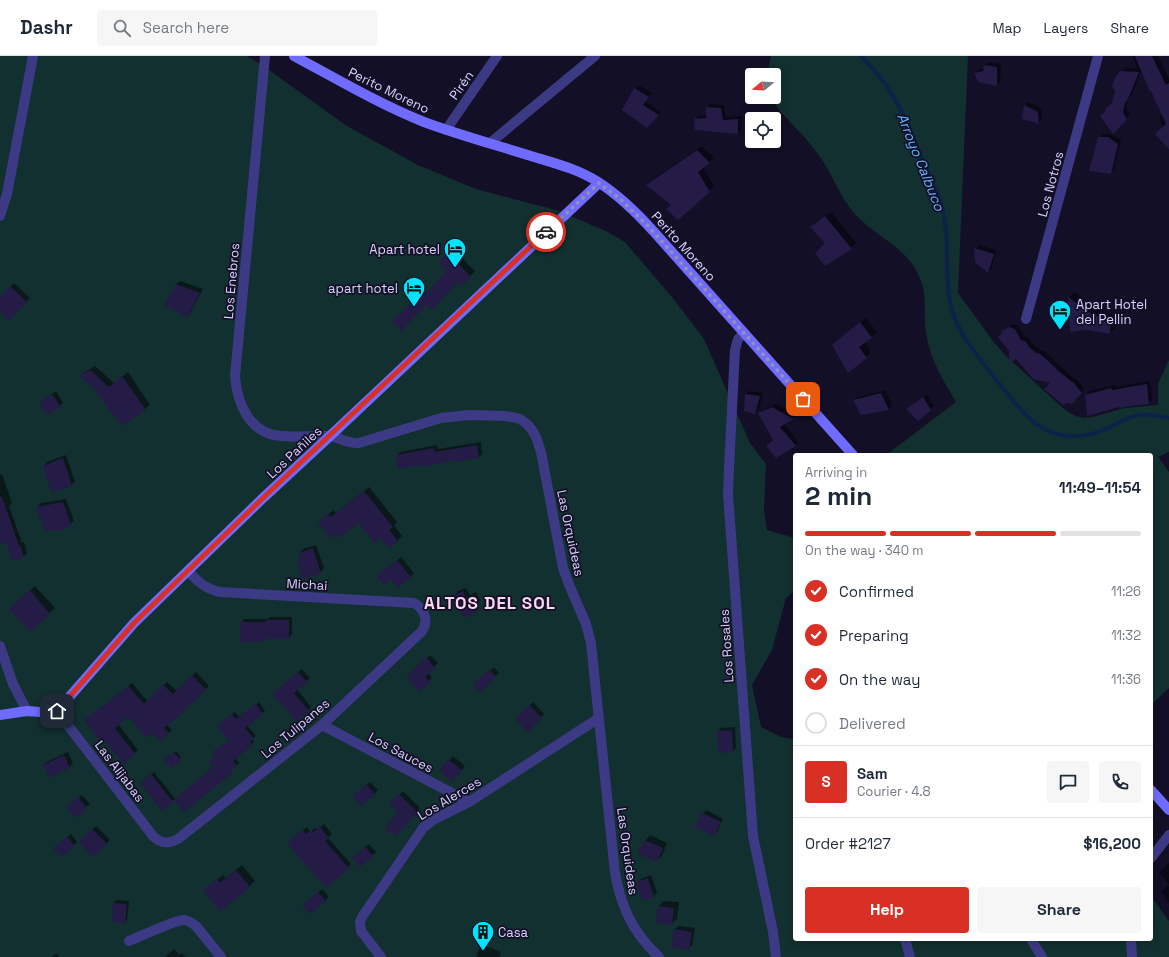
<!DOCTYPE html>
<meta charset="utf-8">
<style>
:root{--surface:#fff;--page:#f6f6f7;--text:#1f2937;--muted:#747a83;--line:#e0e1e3;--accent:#d93025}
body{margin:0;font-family:"Space Grotesk",sans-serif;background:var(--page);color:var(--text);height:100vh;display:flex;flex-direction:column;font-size:15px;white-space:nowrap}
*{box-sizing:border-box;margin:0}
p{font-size:13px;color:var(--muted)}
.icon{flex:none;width:22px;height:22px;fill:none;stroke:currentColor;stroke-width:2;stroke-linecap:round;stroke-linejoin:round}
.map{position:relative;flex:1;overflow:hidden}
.drawer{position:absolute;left:793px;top:397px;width:360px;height:488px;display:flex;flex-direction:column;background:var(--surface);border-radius:4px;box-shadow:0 2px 10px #0003}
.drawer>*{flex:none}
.needle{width:26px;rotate:252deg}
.buttons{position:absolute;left:745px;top:12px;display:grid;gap:8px}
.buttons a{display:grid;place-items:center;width:36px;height:36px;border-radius:4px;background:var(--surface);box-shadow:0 2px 10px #0003;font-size:20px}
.pin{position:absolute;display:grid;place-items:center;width:34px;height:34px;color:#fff;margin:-17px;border-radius:8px;box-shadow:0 2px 6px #0006}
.courier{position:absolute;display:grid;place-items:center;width:40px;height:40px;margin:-20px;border:3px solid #d93025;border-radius:50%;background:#fff;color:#222;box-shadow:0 1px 5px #0007}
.head em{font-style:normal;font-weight:600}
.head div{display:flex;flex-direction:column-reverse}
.head{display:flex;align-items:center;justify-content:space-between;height:68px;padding:0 12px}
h1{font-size:26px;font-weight:600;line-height:30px}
.bar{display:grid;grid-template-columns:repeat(4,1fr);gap:6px 4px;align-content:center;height:48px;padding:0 12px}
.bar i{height:5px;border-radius:3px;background:var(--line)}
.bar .active{background:var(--accent)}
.bar p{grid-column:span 4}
.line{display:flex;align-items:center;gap:10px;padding:0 12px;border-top:1px solid var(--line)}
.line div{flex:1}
.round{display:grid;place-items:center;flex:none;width:42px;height:42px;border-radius:4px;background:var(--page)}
ol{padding:0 12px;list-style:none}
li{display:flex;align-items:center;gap:12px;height:44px}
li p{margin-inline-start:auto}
li .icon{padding:4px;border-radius:50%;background:var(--accent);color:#fff;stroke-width:4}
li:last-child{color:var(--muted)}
li i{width:22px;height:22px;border:2px solid var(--line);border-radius:50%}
.action{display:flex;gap:8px;margin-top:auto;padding:8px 12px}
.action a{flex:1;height:46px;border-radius:4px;background:var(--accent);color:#fff;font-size:16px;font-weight:600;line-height:46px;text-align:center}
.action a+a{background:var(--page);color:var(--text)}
header{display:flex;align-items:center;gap:24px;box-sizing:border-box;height:56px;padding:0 20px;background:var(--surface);border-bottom:1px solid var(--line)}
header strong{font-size:19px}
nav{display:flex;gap:22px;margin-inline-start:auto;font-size:14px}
.search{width:280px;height:36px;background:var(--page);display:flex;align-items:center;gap:10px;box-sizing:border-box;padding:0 14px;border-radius:4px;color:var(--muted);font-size:15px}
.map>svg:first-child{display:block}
.green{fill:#12302f}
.shadow{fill:#0007}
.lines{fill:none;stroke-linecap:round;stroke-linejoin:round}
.stream{stroke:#0c2248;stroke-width:4}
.building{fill:#241b47}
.street{stroke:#3d3a85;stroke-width:10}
.secondary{stroke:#6f6bff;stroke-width:10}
.done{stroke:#948fb3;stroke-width:4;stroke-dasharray:0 7.2}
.route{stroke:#d93025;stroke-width:5}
.labels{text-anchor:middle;stroke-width:3.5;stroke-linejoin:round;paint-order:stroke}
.street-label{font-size:13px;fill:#d9d4ff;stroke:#130f26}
.poi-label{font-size:13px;fill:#d9d4ff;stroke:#130f26;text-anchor:end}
.water-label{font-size:14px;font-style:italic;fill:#62b6ff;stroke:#130f26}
.district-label{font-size:17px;font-weight:bold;letter-spacing:1px;fill:#ffd6f0;stroke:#130f26}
</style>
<header>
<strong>Dashr</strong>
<div class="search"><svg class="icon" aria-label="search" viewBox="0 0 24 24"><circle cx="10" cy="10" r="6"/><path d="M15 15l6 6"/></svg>Search here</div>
<nav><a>Map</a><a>Layers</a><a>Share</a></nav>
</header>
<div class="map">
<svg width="1169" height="901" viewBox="0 0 1169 901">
<rect width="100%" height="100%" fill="#130f26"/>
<g class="green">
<polygon points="0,0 247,0 262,9 347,70 418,109 476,133 556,154 606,175 625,186 672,241 704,283 750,387 766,408 764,455 767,474 795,482 795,535 786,542 772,594 752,629 761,671 781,681 795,683 795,883 1151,883 1151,842 1155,846 1169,865 1169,901 0,901"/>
<path d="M771,0H968L958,237L993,285L1005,299L1064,353L1070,357L1076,360L1084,362L1092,361L1125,352L1158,349V328L1169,304V396L1158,401L1169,416V632L1151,649V399H886L956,346C943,324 929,302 926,276C923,257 928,238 919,220C904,188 876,182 854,157C839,140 832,116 818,98C806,81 789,66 776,50L772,41H774V19H768V13Z"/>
</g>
<g class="shadow">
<polygon points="1133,0 1158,0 1169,23 1169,85 1163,72 1160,62 1162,57 1142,13 1132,38 1129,42 1126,52 1130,59 1113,76 1106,55 1113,47 1121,16 1125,12 1137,12"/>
<polygon points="988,6 1001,8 1000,25 997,29 975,17 979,14 984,12 985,9"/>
<polygon points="638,29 652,37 645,45 661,56 647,70 635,33"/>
<polygon points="1028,46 1041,52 1042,64 1038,67 1025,50"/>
<polygon points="710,48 724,49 726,61 742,60 741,74 738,77 695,64 699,60 707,59 707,51"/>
<polygon points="1103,78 1111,78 1121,84 1114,113 1110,117 1099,82"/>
<polygon points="702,90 714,102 703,111 714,130 678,163 672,148 647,129 652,124"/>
<polygon points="831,156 856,187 851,192 826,187 811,171 816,166"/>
<polygon points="979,189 996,194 991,213 988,216 976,193"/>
<polygon points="453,193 475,215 461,229 458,225 432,253 417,240 422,235 427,238 448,215 440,206"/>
<polygon points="180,225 203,233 190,257 187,260 176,228"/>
<polygon points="14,227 30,242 9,263 0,255 0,243"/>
<polygon points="1075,236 1098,254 1116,260 1116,272 1110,277 1087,273 1071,275 1069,241"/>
<polygon points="866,262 877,276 865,286 871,296 866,301 839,284"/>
<polygon points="1013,268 1019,270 1024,280 1029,282 1033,288 1042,295 1043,294 1059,309 1076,324 1077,323 1084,333 1076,343 1052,327 1010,295 1003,276"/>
<polygon points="95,310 114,327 128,316 150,349 145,353 94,332 81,320 85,316"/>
<polygon points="1150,325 1152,344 1148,347 1086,339 1090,335 1115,329 1115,331"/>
<polygon points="885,334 892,349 889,353 861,358 854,345 858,341"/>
<polygon points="56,335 63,347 60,350 44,344"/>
<polygon points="749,335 763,337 759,353 755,357 746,339"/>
<polygon points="927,339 934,350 930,353 911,350"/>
<polygon points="776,348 796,359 784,367 798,386 795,389 774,384 759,357 763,354"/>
<polygon points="481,386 482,398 479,401 457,402 423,408 397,399 400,396 437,389 438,393"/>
<polygon points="66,399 75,426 71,429 44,410 47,406"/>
<polygon points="2,418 12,447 9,450 22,487 24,486 27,497 24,500 7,486 0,486 0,419"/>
<polygon points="369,431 397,466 394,469 402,480 397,485 381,480 359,466 324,461 334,454 336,457"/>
<polygon points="66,443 74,465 70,468 37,451 41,447"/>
<polygon points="316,489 324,512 321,516 298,507 301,504 299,497 303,493"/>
<polygon points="401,501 414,517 410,521 391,522 378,520"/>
<polygon points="35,530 55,552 30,575 16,547"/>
<polygon points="466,532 470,539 476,536 480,544 476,548 479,552 475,556 455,539 458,535"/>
<polygon points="270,561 292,561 292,578 289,582 266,582 262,585 241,567 244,563 268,563"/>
<polygon points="430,599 438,607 428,617 432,622 420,634 407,621"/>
<polygon points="494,611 499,617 480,634 478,625"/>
<polygon points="302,613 310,622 297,633 311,651 308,654 276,635"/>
<polygon points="196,616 209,630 167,669 172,674 161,684 153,675 129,659 118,668 138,694 124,706 89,661 103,650 104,651 132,627 148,646 167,626 177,635"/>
<polygon points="259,646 265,655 247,669 256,680 252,683 254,686 235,702 239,707 233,712 233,713 184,755 174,743 162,754 144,724 154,716 176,744 214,711 216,701 230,683 221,668 235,656 239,661"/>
<polygon points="533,646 544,658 528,674 516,663"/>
<polygon points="735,671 736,692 733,695 719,696 718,676 721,672"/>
<polygon points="176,695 181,701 171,710 166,703"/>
<polygon points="68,696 73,707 70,711 49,720 44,709 47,706"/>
<polygon points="453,700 465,710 457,721 441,715"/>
<polygon points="370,726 378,734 362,749 357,737"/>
<polygon points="403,735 420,752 404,769 396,779 398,755 391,747"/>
<polygon points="82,739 90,748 86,751 70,748"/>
<polygon points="706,754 723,763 717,776 714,779 703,758"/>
<polygon points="324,768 332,778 328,782 351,808 348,812 291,784 307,771 310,776 315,772 317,774"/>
<polygon points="96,770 110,784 93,800 80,786"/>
<polygon points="71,778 77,786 74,789 57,789"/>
<polygon points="650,779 667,787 662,800 656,805 645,785"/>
<polygon points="369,788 376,796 360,810 357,799"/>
<polygon points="1169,807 1169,847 1161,836 1169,829 1159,816"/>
<polygon points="242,809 255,825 249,830 210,829 223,819 226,822"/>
<polygon points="651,819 657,837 653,841 637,826 641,823"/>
<polygon points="322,833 329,841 310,857 307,846"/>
<polygon points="117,844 129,845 127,864 124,867 114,847"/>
<polygon points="664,845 679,846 677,863 671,868 657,866 659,850"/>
<polygon points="678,870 695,872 692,889 689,892 674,874"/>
<polygon points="483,889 501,896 499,901 476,901 479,893"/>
<polygon points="174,893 180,899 182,897 186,901 165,901"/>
<polygon points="57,897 59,901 51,901"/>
</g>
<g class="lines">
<path class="stream" d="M861,0C869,8 876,16 883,25C900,47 910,75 921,100C928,116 936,131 941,148C951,180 944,214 950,247C957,278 979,302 998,326C1014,345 1028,368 1053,377C1071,383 1091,380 1108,372C1118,367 1128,361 1139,359C1149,357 1159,360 1169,362"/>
</g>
<g class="building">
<polygon points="1135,0 1152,0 1166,29 1169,27 1169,93 1155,78 1166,68 1151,35 1150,36"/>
<polygon points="984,9 997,11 997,30 978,26 974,17 983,15"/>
<polygon points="1120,15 1139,16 1128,43 1125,47 1123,56 1127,64 1113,78 1100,60 1105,56 1106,52 1112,47 1115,35 1112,30 1115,22"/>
<polygon points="634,32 649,41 643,49 659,59 647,72 622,54"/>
<polygon points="1024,49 1038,56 1039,68 1022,63"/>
<polygon points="706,51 721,52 723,64 738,63 738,78 695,74 694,63 706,62"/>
<polygon points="1098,81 1108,81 1118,88 1111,118 1089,115"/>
<polygon points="697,94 710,107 698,116 710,136 678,164 666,153 671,149 646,129"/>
<polygon points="825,160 852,193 825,210 815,197 825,187 810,171"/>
<polygon points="974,192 994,198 988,217 975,206"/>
<polygon points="448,197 471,221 461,230 458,226 432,254 426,249 401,275 392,266 417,240 421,242 447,215 438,206"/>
<polygon points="176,228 200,237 187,261 164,249"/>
<polygon points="10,230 27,246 9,265 0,256 0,242"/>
<polygon points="1068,241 1093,259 1111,265 1110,278 1087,274 1070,276"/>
<polygon points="860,266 872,282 859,291 867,302 848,317 832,289"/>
<polygon points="1009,271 1015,273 1021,284 1025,285 1030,292 1038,298 1039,297 1057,313 1056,313 1072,326 1073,326 1082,337 1072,348 1068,347 1063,349 1044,333 1050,327 1033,323 1016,303 1009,308 1009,295 998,281 1002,277 1002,275"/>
<polygon points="90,314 109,331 122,320 146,354 122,370 93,332 79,320"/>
<polygon points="1147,328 1149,348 1132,350 1119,352 1119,351 1087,360 1085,339 1111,332 1112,334"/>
<polygon points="881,337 889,354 861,359 853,344"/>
<polygon points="52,338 61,351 47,359 39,347"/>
<polygon points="745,338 760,340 755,358 744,355"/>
<polygon points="923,341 931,354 918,365 906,353"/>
<polygon points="772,351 794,363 780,371 796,390 776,402 766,390 773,384 758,357"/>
<polygon points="477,389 479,402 456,406 456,404 423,411 422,409 398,413 396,399 434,392 435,396"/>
<polygon points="63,402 72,430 51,436 43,410"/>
<polygon points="364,435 393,471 389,474 398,485 389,492 380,482 374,487 359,467 339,482 336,478 330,483 318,466 328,458 331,461"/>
<polygon points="0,441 2,441 19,490 20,489 24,501 12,505 6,487 0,487"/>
<polygon points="63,446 71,469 64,474 45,475 36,451"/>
<polygon points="313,492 321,517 302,523 297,507 301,505 298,497"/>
<polygon points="397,504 411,521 398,532 391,524 384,529 377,520"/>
<polygon points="30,534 50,558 30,576 9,553"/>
<polygon points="463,535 466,542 473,539 477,549 473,550 476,557 464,562 454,539"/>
<polygon points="266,564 289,564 289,583 263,583 263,586 240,586 240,566 266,566"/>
<polygon points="426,601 435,612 425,621 430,626 420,636 406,621"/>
<polygon points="490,614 496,621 480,636 473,628"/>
<polygon points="298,616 307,626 294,637 309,655 297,665 272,638"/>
<polygon points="192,619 206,634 184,655 185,655 164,672 169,678 161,686 153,677 147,682 128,661 115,672 135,698 124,708 104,684 101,686 84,664 99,652 100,653 128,630 144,648 163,629 173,638"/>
<polygon points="256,648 263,658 245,672 254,683 250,686 252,689 233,705 237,710 231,715 232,717 184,756 174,744 213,711 209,706 215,701 211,697 229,684 217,670 232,658 236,663"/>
<polygon points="529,649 542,662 528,676 515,663"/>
<polygon points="732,674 733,696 718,697 717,675"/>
<polygon points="174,696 181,704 171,712 164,703"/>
<polygon points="64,699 70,712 49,722 43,709"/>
<polygon points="448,703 462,714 453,726 439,715"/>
<polygon points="151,718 173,746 162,755 140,727"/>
<polygon points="366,728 375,739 361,750 353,740"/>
<polygon points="399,738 418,757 401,774 396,780 385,773 397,755 389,747"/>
<polygon points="78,741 87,752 75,762 66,751"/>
<polygon points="702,757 721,766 714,780 695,771"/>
<polygon points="320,771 329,782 325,785 349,812 326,832 287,787 303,774 306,778 311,774 313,776"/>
<polygon points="92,773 107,788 93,801 79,786"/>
<polygon points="67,780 75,790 61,801 53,792"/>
<polygon points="644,784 663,792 657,806 638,798"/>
<polygon points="365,791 373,800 360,811 352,802"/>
<polygon points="236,814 250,831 220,856 203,834 217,823 220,827"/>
<polygon points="648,822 654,841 642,845 636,826"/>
<polygon points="318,836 326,845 310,858 302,849"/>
<polygon points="113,847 127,848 125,868 112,866"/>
<polygon points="658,850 674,852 672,869 656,867"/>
<polygon points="674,873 692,876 689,894 671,891"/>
</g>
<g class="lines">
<g class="street">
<path d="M265,0L235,320C237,348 250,378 281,380C293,381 305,380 318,380C321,380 326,380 330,380C340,382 348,388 359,387L441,362L469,359L504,360L512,361L520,363L527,368L532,374L536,381L541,396L563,512L570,531L586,568L591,587L615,817C621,851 633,877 659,901"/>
<polyline points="446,74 497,0"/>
<polyline points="490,87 595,0"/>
<polyline points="0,160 7,138 33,0"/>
<polyline points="1026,263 1098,0"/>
<polyline points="744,277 738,283 735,294 729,412 728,438 753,780 773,876 776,901"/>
<polyline points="0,590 13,628 27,655"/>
<path d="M57,655L153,780C161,788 169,788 178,783L322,669L419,578C430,568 426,554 414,547L220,536C206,533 198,526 188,515"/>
<polyline points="322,669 469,746"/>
<polyline points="1151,802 1169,779"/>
<polyline points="905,883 910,901"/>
<polyline points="1031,883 1042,901"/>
<polyline points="1131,883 1132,901"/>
<path d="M129,885C140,881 176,863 185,864C189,865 192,867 196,870L221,901"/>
<polyline points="381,901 361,875 360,866 362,861 423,772 433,764 469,746 599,662"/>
</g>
<g class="secondary">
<path d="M294,0C337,23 379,48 424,66C459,79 496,89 531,100C554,107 578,113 598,126C620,140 638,158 655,177L853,399"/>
<polyline points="0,659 27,655 40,656 57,655 134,567 263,442 330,380 599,127"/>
<polyline points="1151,734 1169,754"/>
</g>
</g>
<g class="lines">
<polyline class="done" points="546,176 599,127 620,143 648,170 803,343"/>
<polyline class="route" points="57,655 134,567 263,442 546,176"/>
</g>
<defs>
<g id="hotel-pin" transform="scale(1.15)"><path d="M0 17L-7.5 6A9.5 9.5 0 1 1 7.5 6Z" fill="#00e5ff" stroke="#130f26"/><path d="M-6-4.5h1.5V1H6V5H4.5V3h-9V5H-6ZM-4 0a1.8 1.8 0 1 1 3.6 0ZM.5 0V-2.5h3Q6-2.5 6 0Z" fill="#111"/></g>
<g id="building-pin" transform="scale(1.15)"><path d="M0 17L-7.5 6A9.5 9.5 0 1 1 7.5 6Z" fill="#00e5ff" stroke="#130f26"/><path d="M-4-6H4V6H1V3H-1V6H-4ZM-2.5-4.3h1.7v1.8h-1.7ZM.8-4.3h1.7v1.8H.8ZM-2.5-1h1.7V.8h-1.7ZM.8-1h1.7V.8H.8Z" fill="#111"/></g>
</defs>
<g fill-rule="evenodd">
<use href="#hotel-pin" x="455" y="193"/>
<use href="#hotel-pin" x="414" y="232"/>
<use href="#hotel-pin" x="1060" y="255"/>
<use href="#building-pin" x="483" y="876"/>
</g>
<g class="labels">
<g class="street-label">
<text transform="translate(461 29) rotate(-55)" y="5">Pirén</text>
<text transform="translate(389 34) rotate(26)" y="5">Perito Moreno</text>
<text transform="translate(1050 128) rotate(-75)" y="5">Los Notros</text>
<text transform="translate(684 190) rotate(48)" y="5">Perito Moreno</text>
<text transform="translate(231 225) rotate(-85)" y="5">Los Enebros</text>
<text transform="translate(294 396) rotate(-43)" y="5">Los Pañiles</text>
<text transform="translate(571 477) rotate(78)" y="5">Las Orquideas</text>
<text transform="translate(307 528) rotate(3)" y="5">Michai</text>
<text transform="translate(726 590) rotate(-94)" y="5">Los Rosales</text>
<text transform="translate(295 672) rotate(-40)" y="5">Los Tulipanes</text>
<text transform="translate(401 696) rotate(28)" y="5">Los Sauces</text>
<text transform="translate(120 715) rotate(53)" y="5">Las Alijabas</text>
<text transform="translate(449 742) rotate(-31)" y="5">Los Alerces</text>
<text transform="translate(628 795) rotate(82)" y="5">Las Orquideas</text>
</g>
<g class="poi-label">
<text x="440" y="198">Apart hotel</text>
<text x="398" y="237">apart hotel</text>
<text x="1076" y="253" text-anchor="start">Apart Hotel<tspan x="1076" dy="15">del Pellin</tspan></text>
<text x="498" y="881" text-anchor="start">Casa</text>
</g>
<g class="water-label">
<text transform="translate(921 106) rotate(68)" y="5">Arroyo Calbuco</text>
</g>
<g class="district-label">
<text x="490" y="553">ALTOS DEL SOL</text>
</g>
</g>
</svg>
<div class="buttons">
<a><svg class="needle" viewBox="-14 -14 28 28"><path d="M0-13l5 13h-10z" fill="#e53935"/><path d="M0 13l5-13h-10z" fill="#747a83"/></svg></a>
<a><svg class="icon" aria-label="locate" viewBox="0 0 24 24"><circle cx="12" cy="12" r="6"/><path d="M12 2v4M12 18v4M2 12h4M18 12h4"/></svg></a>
</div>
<div class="pin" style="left:803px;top:343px;background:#ea580c"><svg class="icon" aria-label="bag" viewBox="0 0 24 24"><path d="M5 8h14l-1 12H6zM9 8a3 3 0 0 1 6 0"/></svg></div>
<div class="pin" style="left:57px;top:655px;background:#1f2937"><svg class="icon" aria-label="home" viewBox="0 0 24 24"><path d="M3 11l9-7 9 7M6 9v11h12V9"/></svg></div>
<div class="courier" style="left:546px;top:176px"><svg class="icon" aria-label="car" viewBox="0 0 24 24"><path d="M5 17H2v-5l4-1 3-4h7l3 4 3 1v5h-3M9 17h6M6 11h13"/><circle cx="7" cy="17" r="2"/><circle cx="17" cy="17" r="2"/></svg></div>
<section class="drawer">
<div class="head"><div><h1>2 min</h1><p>Arriving in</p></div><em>11:49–11:54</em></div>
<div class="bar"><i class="active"></i><i class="active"></i><i class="active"></i><i></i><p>On the way · 340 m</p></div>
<ol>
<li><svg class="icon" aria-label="check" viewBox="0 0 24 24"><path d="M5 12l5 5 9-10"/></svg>Confirmed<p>11:26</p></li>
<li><svg class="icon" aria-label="check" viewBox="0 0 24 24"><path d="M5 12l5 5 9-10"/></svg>Preparing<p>11:32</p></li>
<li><svg class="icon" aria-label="check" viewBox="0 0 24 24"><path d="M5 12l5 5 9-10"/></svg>On the way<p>11:36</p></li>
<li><i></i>Delivered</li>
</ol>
<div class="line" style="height:72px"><b class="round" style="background:var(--accent);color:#fff">S</b><div><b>Sam</b><p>Courier · 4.8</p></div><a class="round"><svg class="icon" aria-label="chat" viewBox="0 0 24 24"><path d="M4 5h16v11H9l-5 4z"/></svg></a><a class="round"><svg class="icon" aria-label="phone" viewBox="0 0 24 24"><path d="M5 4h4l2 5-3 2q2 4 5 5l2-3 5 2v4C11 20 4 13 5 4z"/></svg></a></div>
<div class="line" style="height:52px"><div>Order #2127</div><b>$16,200</b></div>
<div class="action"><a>Help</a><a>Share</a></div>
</section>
</div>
